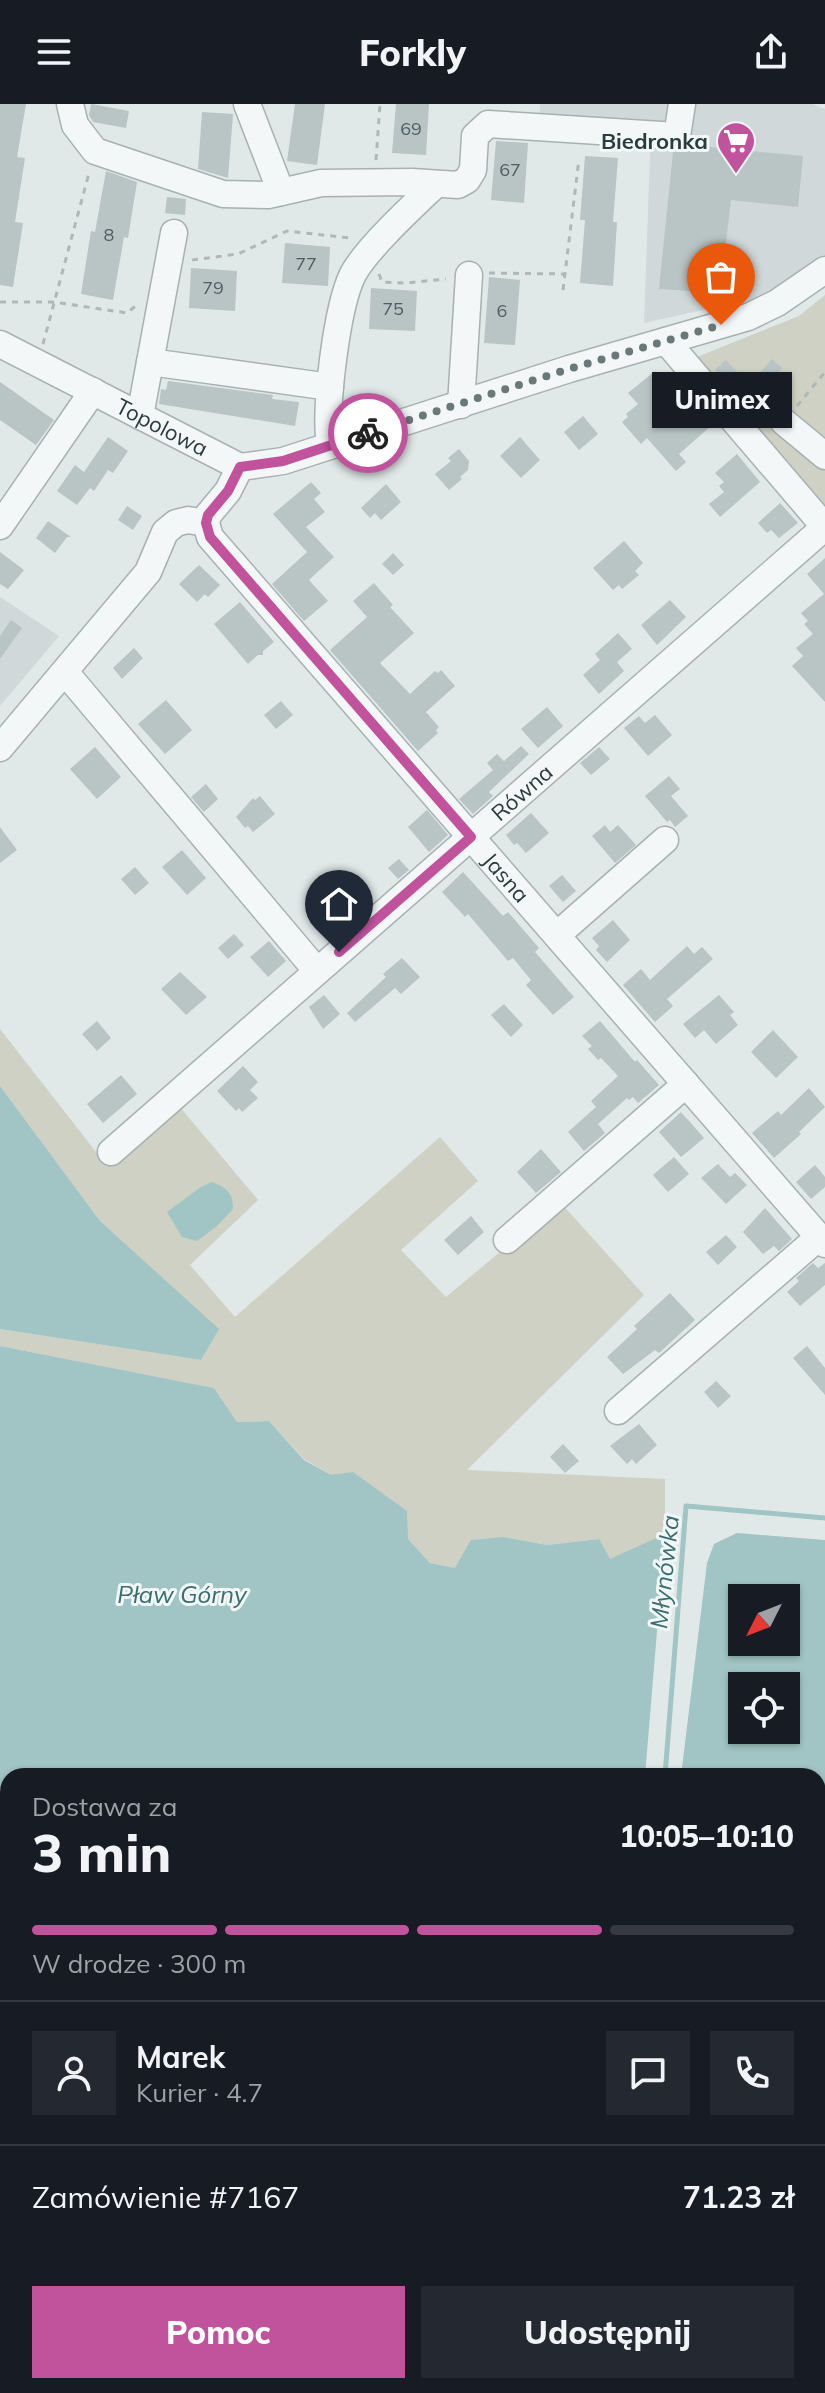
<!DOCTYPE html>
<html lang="pl">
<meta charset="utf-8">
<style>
:root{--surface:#171b24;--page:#242831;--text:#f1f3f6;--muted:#9ea1a6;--line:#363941;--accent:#c1539d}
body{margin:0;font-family:Mulish,sans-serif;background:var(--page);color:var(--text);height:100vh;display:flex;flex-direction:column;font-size:30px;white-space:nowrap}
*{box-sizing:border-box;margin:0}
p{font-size:26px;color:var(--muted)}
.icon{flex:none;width:44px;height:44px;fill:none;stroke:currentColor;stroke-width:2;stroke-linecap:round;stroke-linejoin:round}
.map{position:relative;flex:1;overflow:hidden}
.drawer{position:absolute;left:0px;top:1664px;width:826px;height:626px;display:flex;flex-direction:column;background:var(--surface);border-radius:24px 24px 0 0;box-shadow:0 2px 6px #0004}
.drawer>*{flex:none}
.needle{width:52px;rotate:228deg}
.tools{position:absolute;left:728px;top:1480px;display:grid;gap:16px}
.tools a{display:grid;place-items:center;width:72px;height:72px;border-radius:0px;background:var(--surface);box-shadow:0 2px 6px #0004;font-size:40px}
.pin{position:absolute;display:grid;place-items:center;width:68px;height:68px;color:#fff;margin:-82px -34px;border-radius:50% 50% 50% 0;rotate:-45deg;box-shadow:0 0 8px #0007}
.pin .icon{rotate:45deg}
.courier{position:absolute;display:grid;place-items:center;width:80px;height:80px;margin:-40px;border:6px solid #c1539d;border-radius:50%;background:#fff;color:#222;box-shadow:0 2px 10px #0007}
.bubble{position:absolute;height:56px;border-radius:0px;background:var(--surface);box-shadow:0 2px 6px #0004;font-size:26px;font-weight:800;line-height:56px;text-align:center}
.overview em{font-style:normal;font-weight:800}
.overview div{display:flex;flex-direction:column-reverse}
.overview{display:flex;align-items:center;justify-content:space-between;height:136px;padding:0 32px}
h1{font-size:52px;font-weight:800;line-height:60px}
.bar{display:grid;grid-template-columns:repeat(4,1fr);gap:12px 8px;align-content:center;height:96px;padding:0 32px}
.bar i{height:10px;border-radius:6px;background:var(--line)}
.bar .on{background:var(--accent)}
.bar p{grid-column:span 4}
.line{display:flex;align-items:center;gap:20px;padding:0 32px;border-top:2px solid var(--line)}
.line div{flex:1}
.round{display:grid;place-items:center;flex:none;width:84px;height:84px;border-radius:0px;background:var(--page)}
.cta{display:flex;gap:16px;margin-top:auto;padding:16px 32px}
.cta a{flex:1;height:92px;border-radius:0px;background:var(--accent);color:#fff;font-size:32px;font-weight:800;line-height:92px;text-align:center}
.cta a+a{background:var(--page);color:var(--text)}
header{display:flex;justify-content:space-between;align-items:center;height:104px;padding:0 32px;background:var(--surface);font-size:36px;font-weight:800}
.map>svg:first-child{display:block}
.built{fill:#d0d8da}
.green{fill:#ced1c3}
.water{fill:#a0c5c4;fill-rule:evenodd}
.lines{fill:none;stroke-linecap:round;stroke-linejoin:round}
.stream{stroke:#a0c5c4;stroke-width:5}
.building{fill:#b9c4c5}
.minor-casing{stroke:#a7b1b2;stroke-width:29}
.path{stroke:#b0b7b8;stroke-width:3;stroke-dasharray:6 6;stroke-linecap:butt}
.minor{stroke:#f4f7f7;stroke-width:26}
.done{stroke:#6b787a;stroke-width:8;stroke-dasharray:0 14.4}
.route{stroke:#c1539d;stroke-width:10}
.labels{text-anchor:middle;stroke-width:6;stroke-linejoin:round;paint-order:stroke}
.number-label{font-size:18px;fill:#4e5e60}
.poi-label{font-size:22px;font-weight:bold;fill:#2b3c3e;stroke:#f1f6f6;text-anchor:end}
.street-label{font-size:22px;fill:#2b3c3e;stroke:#f1f6f6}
.water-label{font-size:24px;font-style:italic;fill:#396d6e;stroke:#f1f6f6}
</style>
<header><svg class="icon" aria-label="menu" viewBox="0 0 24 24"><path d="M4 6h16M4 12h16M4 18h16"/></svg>Forkly<svg class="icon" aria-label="share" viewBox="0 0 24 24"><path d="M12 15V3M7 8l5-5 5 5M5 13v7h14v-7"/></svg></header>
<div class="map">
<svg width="825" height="2289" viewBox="0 0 825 2289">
<rect width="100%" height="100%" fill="#e1e8e8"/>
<g class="built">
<polygon points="540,0 812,0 825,5 825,154 779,189 644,219 651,23 539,16"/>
<polygon points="0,493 59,532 0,602"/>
</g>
<g class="green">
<polygon points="825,191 825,407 692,255 799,212"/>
<polygon points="0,925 107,1062 179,1002 258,1096 190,1161 235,1213 440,1033 478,1077 401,1146 446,1193 560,1098 644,1191 467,1366 665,1375 665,1430 610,1456 598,1435 547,1441 504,1433 455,1464 430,1459 408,1435 331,1371 304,1355 269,1317 237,1318 214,1284 0,1242 0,1225 201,1256 218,1225 100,1117 0,982"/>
</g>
<g class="water">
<polygon points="0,982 100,1117 219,1225 201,1256 0,1225"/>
<path d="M212,1078C227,1084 233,1089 233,1105L217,1122L197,1137L182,1133L167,1108L201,1083Z"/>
<polygon points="0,1242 214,1284 237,1318 269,1317 304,1356 331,1371 353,1368 407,1407 408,1435 430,1459 455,1464 471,1436 504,1433 547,1441 599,1435 610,1455 665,1430 645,1672 8,1672 8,1688 0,1684"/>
<path d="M737,1429L825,1436V2289H792L788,2282H818V1672H681L707,1459L714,1440ZM786,1494V1538H742V1494ZM786,1582V1626H742V1582Z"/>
<polygon points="0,1709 8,1713 8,2243 0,2246"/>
<polygon points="8,2274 8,2282 758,2282 762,2289 0,2289 0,2277"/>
</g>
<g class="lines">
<polyline class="stream" points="665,1672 686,1402 825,1414"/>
</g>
<g class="building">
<polygon points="0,0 26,0 17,53 25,54 15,118 23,119 13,183 0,181"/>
<polygon points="91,0 129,7 126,24 93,18 89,11"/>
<polygon points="295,0 325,0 317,61 287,57"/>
<polygon points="396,0 429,0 426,51 392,49"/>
<polygon points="202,8 233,10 228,74 198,65"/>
<polygon points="496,37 528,39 524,99 491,96"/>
<polygon points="690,41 803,52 798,103 731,96 720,189 659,185 673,48 683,47"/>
<polygon points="585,52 618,54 613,118 617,118 613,182 580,179 585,116 580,116"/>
<polygon points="106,67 137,78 128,134 124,133 113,196 81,190 91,127 95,128"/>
<polygon points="167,93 186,95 185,111 165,109"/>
<polygon points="285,139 330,143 328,182 282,179"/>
<polygon points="191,164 237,167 235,207 189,204"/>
<polygon points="489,173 520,176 515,241 484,239"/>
<polygon points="371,184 417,187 415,227 369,225"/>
<polygon points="772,255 782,264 771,277 760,269"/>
<polygon points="726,256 739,270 728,280 715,266"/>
<polygon points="655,267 684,302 690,296 712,321 679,350 686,358 676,367 647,334 641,340 622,318 628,313 626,310 638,300 628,289"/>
<polygon points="168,277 273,291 272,295 299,298 295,322 159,300 161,285 166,286"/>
<polygon points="0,278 54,316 36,341 0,316"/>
<polygon points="583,312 598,330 579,346 564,328"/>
<polygon points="108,333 128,347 113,369 108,366 94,387 90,384 77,401 57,387 75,361 84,368"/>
<polygon points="520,333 540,356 521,374 500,352"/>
<polygon points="459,345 469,357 468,366 460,373 462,375 449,386 435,370 451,357 448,354"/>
<polygon points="737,350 760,378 720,413 709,400 724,388 719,382 724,378 715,369"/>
<polygon points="311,378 321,389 314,395 325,408 306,423 334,453 309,476 328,497 304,517 272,480 307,448 273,410"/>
<polygon points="386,380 401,398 381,416 375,409 370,414 361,404"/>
<polygon points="780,399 798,419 779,434 771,426 767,429 758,419"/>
<polygon points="127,402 142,412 133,426 118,416"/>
<polygon points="48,417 71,433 67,433 55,449 36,434"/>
<polygon points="624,437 643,459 635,467 639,471 622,485 619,481 613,486 593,464"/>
<polygon points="0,448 24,466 8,485 0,480"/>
<polygon points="393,449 404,461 393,471 382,460"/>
<polygon points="825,454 825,598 792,562 803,552 796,544 813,530 804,520 808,517 801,509 824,490 807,470"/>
<polygon points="199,461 220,481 208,493 205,490 197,498 179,480"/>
<polygon points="374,479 393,501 390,503 414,529 380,559 410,590 435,567 438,569 441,566 455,582 426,608 439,623 436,626 438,629 418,647 330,546 367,513 353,497"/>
<polygon points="670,496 686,513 657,541 641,521"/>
<polygon points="240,498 274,538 263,547 263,551 258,551 248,560 214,520"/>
<polygon points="11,516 22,524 0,555 0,532"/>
<polygon points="618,529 632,545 617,558 624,567 599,590 583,571 600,556 595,550"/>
<polygon points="134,544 143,554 122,575 113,564"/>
<polygon points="166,596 192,626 165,650 138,620"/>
<polygon points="281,597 293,611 276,625 264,611"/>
<polygon points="547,603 563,622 538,644 521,625"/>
<polygon points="655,611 672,631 648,652 624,624 639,612 645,619"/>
<polygon points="521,642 529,650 489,688 493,692 473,710 459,695 493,666 487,659 497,650 504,657"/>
<polygon points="95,643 121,673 97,695 70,665"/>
<polygon points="599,643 610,655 591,671 580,659"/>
<polygon points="669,672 680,685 671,692 688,712 675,723 670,716 667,718 645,692"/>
<polygon points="206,680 218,695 204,708 191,693"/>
<polygon points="260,692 275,710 253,728 248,722 245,724 236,713 253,694 255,696"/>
<polygon points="427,706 448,731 429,748 408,723"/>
<polygon points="531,709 549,729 526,749 517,739 514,741 506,731"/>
<polygon points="605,721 610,728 618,721 636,741 615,759 592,732"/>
<polygon points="0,723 17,746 0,759"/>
<polygon points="182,746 206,774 187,791 162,763"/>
<polygon points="399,755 409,766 398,775 388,764"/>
<polygon points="135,763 149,779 135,791 121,775"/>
<polygon points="463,768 503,812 508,808 539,844 535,848 574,893 553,911 526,881 531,876 513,854 508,857 468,810 465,813 442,788"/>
<polygon points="562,771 576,787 563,798 549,782"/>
<polygon points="613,816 630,836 607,858 596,846 599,842 592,834"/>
<polygon points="234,830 244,841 228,855 218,844"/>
<polygon points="269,837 286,857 268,873 250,853"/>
<polygon points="687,842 694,850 702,843 713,855 667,895 673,902 655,918 623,881 641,865 650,876"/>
<polygon points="402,854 420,873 401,890 395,884 355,918 347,909 386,873 383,870"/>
<polygon points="180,868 207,893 186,911 161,885"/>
<polygon points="324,891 340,910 323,925 309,903"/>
<polygon points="719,891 734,908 730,911 738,921 716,940 704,926 695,934 683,920"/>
<polygon points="504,900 523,921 511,933 491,911"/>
<polygon points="97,917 111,934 97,947 82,930"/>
<polygon points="600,917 635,958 637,956 659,981 638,999 633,993 629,996 627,994 598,1020 605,1029 584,1047 568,1028 596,1003 591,997 618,972 601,954 598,956 588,945 592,942 582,932"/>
<polygon points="773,926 798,953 776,974 751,948"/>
<polygon points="243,962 258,978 250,986 258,994 242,1008 239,1004 236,1007 217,987"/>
<polygon points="121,971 137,990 103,1019 87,1000"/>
<polygon points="809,984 825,1003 799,1028 801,1030 774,1054 752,1029 778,1007 781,1011"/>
<polygon points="681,1008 704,1034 681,1053 659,1028"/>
<polygon points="541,1045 561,1068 536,1089 517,1068"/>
<polygon points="674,1053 689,1070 668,1088 653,1071"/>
<polygon points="718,1060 730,1073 735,1069 747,1081 726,1100 701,1074"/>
<polygon points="815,1061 825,1073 825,1083 811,1095 796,1078"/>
<polygon points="765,1104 792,1135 779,1147 774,1142 763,1150 743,1128"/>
<polygon points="471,1112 484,1128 458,1151 444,1136"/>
<polygon points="726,1131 737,1143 718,1161 706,1148"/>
<polygon points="813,1159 818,1164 825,1159 825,1181 800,1202 787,1188 799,1177 796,1174"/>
<polygon points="670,1189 695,1216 659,1249 655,1246 623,1270 607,1253 637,1225 634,1222"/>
<polygon points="807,1242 825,1264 825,1291 793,1254"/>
<polygon points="716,1277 731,1292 718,1304 704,1288"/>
<polygon points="639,1320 657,1341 636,1360 632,1355 627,1360 610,1342"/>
<polygon points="563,1340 579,1357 565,1369 550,1353"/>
</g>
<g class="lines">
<g class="minor-casing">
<g id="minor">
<polyline points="70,0 75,21 95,47 223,90 268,91 321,79 412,78 458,81 467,76 473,66 475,32 488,20 677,32 682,0"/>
<polyline points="247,0 281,88"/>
<polyline points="666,237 825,423"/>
<path id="s1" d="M0,240L240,363L283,357L569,265L748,213L777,199L825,166"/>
<polyline points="150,258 330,283"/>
<polyline points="461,301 469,171"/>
<polyline points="140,312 174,129"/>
<polyline points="784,318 825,352"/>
<path d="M330,340C324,305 337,202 353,170C368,143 413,102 436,80"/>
<path id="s2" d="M240,363L228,387L208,411L206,419L210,433L825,1140"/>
<polyline points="0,422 93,287"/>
<polyline points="65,568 317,867"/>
<polyline points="0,644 148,468 165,428 176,419 188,416 206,419"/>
<polyline points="557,831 665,736"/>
<path id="s3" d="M111,1048L825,423"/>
<polyline points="507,1136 686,980"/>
<polyline points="618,1307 819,1133"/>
</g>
</g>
<g class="path">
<polyline points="376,56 380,0"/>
<polyline points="192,156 238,150 287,127 350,134"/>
<polyline points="489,169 565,170"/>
<polyline points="379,170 382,178 406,179 446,175"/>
<polyline points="563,186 579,55"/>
<polyline points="0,198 54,198 127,209 139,199"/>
<polyline points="43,240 89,69"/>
<polyline points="797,302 825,268"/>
<polyline points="0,2261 8,2258"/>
<polyline points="773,2282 777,2289"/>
</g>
<use href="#minor" class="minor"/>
</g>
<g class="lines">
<polyline class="done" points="368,329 569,265 721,221"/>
<polyline class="route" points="339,848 471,733 210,433 206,419 208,411 228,387 240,363 283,357 368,329"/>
</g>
<defs>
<g id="supermarket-pin" transform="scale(2)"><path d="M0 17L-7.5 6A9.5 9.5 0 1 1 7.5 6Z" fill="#c1539d" stroke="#f1f6f6"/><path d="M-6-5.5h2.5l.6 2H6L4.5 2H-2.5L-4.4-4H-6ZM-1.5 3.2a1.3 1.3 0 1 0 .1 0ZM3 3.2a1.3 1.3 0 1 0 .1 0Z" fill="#fff"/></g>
</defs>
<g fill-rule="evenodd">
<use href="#supermarket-pin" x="736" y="37"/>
</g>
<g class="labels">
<g class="number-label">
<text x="411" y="31">69</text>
<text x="510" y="72">67</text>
<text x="109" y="137">8</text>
<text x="306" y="166">77</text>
<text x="213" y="190">79</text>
<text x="393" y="211">75</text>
<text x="502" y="213">6</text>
</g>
<g class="poi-label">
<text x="708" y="45">Biedronka</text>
</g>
<g class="street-label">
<text dy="8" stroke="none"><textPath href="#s1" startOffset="182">Topolowa</textPath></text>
<text dy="8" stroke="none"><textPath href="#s3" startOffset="546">Równa</textPath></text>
<text dy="8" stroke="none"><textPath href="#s2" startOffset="532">Jasna</textPath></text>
</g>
<g class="water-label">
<text transform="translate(665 1468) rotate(-84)" y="8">Młynówka</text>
<text x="182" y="1499">Pław Górny</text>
</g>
</g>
</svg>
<div class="tools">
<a><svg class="needle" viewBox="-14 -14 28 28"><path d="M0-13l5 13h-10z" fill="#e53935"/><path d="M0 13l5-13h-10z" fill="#9ea1a6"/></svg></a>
<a><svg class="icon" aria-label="locate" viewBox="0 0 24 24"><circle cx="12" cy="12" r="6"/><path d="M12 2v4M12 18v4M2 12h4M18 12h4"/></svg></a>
</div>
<div class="pin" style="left:721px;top:221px;background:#ea580c"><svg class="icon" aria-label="bag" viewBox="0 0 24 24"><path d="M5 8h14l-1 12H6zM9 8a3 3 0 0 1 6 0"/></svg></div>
<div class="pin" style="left:339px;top:848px;background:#1f2937"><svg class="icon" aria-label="home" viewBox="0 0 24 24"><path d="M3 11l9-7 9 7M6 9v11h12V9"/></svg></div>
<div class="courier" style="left:368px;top:329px"><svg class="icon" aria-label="bike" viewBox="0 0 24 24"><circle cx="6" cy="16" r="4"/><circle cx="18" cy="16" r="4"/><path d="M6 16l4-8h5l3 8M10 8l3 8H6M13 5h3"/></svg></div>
<div class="bubble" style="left:652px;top:268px;width:140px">Unimex</div>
<section class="drawer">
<div class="overview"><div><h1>3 min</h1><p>Dostawa za</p></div><em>10:05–10:10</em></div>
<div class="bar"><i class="on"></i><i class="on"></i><i class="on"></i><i></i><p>W drodze · 300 m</p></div>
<div class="line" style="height:144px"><a class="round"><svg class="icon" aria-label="person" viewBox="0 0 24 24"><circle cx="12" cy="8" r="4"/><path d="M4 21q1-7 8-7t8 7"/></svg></a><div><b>Marek</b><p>Kurier · 4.7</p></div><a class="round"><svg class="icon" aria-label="chat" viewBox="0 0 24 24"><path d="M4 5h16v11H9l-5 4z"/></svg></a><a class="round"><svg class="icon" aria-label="phone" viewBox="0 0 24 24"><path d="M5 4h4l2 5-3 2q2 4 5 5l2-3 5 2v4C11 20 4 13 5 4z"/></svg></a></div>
<div class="line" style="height:104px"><div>Zamówienie #7167</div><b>71.23 zł</b></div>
<div class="cta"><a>Pomoc</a><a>Udostępnij</a></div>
</section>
</div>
